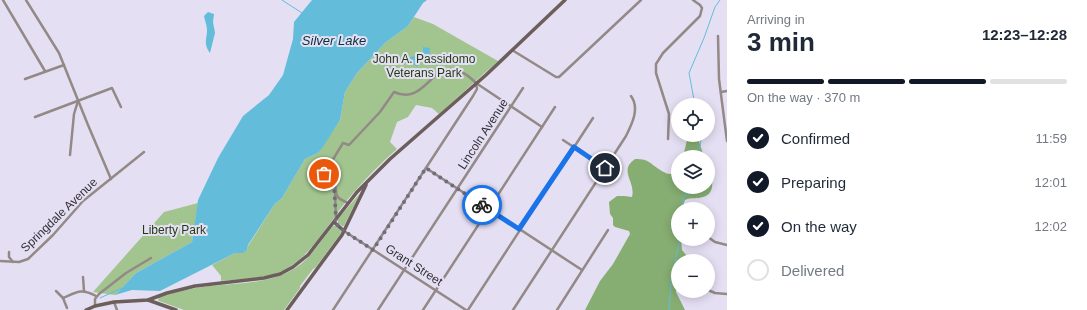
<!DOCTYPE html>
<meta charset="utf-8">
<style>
:root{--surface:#fff;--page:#f6f6f7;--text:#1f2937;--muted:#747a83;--line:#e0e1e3;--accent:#111827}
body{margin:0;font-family:Arial,sans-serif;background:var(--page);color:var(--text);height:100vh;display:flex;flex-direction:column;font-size:15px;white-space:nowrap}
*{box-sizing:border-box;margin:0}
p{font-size:13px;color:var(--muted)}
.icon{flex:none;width:22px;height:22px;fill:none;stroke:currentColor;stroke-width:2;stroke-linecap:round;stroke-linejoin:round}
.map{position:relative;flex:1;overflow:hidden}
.side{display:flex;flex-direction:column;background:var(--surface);width:360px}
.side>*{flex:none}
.tools{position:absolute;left:671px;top:98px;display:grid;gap:8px}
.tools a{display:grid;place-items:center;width:44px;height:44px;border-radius:50%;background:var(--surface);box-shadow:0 2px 10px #0003;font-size:20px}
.pin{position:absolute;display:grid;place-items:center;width:34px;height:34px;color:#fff;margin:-17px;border:2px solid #fff;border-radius:50%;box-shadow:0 1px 4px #0007}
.courier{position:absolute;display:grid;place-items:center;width:40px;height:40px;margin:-20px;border:3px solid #1a73e8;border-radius:50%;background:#fff;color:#222;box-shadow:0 1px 5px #0007}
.summary em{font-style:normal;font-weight:700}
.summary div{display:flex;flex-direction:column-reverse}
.summary{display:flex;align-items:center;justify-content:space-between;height:68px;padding:0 20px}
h1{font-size:26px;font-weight:700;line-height:30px}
.bar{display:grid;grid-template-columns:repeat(4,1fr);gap:6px 4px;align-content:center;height:48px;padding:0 20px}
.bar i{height:5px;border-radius:3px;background:var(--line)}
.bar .active{background:var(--accent)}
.bar p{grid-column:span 4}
ol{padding:0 20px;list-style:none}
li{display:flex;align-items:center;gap:12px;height:44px}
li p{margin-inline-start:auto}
li .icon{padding:4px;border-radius:50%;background:var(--accent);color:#fff;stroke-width:4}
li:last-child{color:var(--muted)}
li i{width:22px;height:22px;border:2px solid var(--line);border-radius:50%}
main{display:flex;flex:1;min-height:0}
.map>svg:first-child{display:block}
.green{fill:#a2c590}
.forest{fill:#86ae72}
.water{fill:#63bdda}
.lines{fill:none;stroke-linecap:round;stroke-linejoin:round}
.stream{stroke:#63bdda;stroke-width:1}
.street{stroke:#938986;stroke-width:2.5}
.secondary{stroke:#6c5e5b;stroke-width:3.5}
.done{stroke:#716d79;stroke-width:4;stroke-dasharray:0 7.2}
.route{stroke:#1a73e8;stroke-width:5}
.labels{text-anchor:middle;stroke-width:4;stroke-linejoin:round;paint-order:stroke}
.park-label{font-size:12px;fill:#1f3a0e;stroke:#e5dff3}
.street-label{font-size:12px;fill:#322f37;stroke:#e5dff3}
.water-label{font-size:13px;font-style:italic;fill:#06323e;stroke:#e5dff3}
</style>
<main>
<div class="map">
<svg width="727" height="310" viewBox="0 0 727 310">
<rect width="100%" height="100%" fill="#e5dff3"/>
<g class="green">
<path d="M414,17L433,24L498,61L439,114L432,108L416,105L408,117L397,122L390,142L397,149C381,163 367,177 354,192C330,218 315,255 282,271C264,279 241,279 221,281V276L212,265L235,253H242L247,250L248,246L274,205L282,198L305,159L318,153L340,120L345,92L357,73L385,43L408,26Z"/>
<polygon points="360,193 344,226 342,226 338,223 338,219"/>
<polygon points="198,203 192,242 136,273 115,295 93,292 164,212"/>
<path d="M333,226H336L340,229L341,233L316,267L313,269L300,286V288L284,310H184L159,301L158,300L159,297C175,292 193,288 210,286C241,283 275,284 301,264C314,253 322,239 333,226Z"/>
</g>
<g class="forest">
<polygon points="687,135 697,135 704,157 683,157 687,140"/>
<path d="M635,159C638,159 642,159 645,160C654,163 669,183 678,169V187H708V167C712,176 717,193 703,197C697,199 692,197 685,200L682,209H678V239H681L682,250L691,261H678L676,292L685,310H585L600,281L613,264L630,234L629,231L615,227L613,225V218L610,214L609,202L617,196H624L632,197C636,181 618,171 635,159Z"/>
</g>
<g class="water">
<polygon points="312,0 427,0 423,3 408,26 385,43 357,73 345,92 340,120 323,147 318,153 305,159 282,198 274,205 248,245 247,250 243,253 235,253 160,291 132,290 115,295 136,273 192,242 198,200 218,158 243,116 269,95 283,75 293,39 294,22"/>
<path d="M208,12L214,14L213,22L215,33L210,53C203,43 207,40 207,30C207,26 205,21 204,16Z"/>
<polygon points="423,47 430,48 429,60 422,59 417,67 412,63 410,57 416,56 423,52"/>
</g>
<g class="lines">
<g class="stream">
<polyline points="282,0 302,13"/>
<polyline points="695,105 689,73 704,38 715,7 720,0"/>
<polyline points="698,157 701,140 700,135"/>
<polyline points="683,209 683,198 686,194 694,193 696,187"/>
<polyline points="100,298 122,288"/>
<polyline points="669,310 671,282 680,239"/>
</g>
<g class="street">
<polyline points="3,0 45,71"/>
<polyline points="26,0 59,53 88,125 111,179"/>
<polyline points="718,36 719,79 727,141"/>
<polyline points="512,50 556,77 559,77 641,0"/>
<polyline points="25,79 64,65"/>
<polyline points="721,92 727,91"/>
<polyline points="35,117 112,88 121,107"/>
<polyline points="668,139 669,114 656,73 656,64 663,53 700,16 702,8 700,5 693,0"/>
<polyline points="563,140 616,175"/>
<polyline points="70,155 74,114 78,101"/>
<polyline points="426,168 582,270"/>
<polyline points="335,194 336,219"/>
<path d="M348,203C331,196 339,194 334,183C332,179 327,176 324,174L343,143L349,145L380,112L394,92C431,109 433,41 476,83L542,127"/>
<polyline points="344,231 466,310"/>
<polyline points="708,237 715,242 727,245"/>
<polyline points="9,252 9,257 13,262"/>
<polyline points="0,261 19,262 28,259 53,235 83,201 144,152"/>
<polyline points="83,277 84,291"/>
<polyline points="708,290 715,293 727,294"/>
<polyline points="56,291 63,298 67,308"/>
<path d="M63,298C77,292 81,288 96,296"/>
<polyline points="114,302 117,310"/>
<polyline points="95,306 95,299 99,294 126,273 151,258"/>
<polyline points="333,310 473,96 477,89 476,83"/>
<polyline points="378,310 523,88"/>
<polyline points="423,310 555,107"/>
<polyline points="468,310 593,118"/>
<path d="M513,310L626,136C632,124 640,108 631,96"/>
<polyline points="557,310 608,230"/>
</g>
<g class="secondary">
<polyline points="334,222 344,231"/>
<polyline points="148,300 176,310"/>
<polyline points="86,310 95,306 114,302 148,300 167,293 195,286 264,278 280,274 293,267 308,255 357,192 390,159 486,75 565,0"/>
<polyline points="287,310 342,235 366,185"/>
</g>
</g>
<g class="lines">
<polyline class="done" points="324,174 334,183 336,219 334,222 344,231 373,250 426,168 482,205"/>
<polyline class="route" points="482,205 519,229 574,147 605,168"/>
</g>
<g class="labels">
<g class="park-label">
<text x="424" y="63">John A. Passidomo<tspan x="424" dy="14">Veterans Park</tspan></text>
<text x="174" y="234">Liberty Park</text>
</g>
<g class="street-label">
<text transform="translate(483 134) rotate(-57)" y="4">Lincoln Avenue</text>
<text transform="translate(59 215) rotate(-44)" y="4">Springdale Avenue</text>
<text transform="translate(414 265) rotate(33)" y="4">Grant Street</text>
</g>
<g class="water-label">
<text x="334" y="45">Silver Lake</text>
</g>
</g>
</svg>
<div class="tools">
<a><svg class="icon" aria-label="locate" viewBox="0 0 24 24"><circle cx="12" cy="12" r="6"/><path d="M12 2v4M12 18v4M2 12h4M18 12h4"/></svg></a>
<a><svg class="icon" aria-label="layers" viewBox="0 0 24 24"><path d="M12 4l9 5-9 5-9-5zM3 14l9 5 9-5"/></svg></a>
<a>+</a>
<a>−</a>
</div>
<div class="pin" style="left:324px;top:174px;background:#ea580c"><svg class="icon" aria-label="bag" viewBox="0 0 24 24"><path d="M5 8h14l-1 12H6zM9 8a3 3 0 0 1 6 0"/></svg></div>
<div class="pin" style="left:605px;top:168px;background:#1f2937"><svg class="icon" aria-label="home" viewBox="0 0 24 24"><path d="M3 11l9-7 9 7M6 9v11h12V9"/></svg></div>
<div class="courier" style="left:482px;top:205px"><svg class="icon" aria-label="bike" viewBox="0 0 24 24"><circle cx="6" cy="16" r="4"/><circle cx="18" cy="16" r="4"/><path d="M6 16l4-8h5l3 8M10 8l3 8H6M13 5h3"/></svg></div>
</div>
<section class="side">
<div class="summary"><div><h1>3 min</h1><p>Arriving in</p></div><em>12:23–12:28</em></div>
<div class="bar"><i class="active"></i><i class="active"></i><i class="active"></i><i></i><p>On the way · 370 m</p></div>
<ol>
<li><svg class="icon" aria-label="check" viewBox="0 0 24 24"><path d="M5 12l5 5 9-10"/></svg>Confirmed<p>11:59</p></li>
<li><svg class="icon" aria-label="check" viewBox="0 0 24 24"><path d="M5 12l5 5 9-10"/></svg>Preparing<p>12:01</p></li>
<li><svg class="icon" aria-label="check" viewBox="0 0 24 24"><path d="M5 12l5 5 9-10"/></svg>On the way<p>12:02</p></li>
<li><i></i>Delivered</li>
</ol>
</section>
</main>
